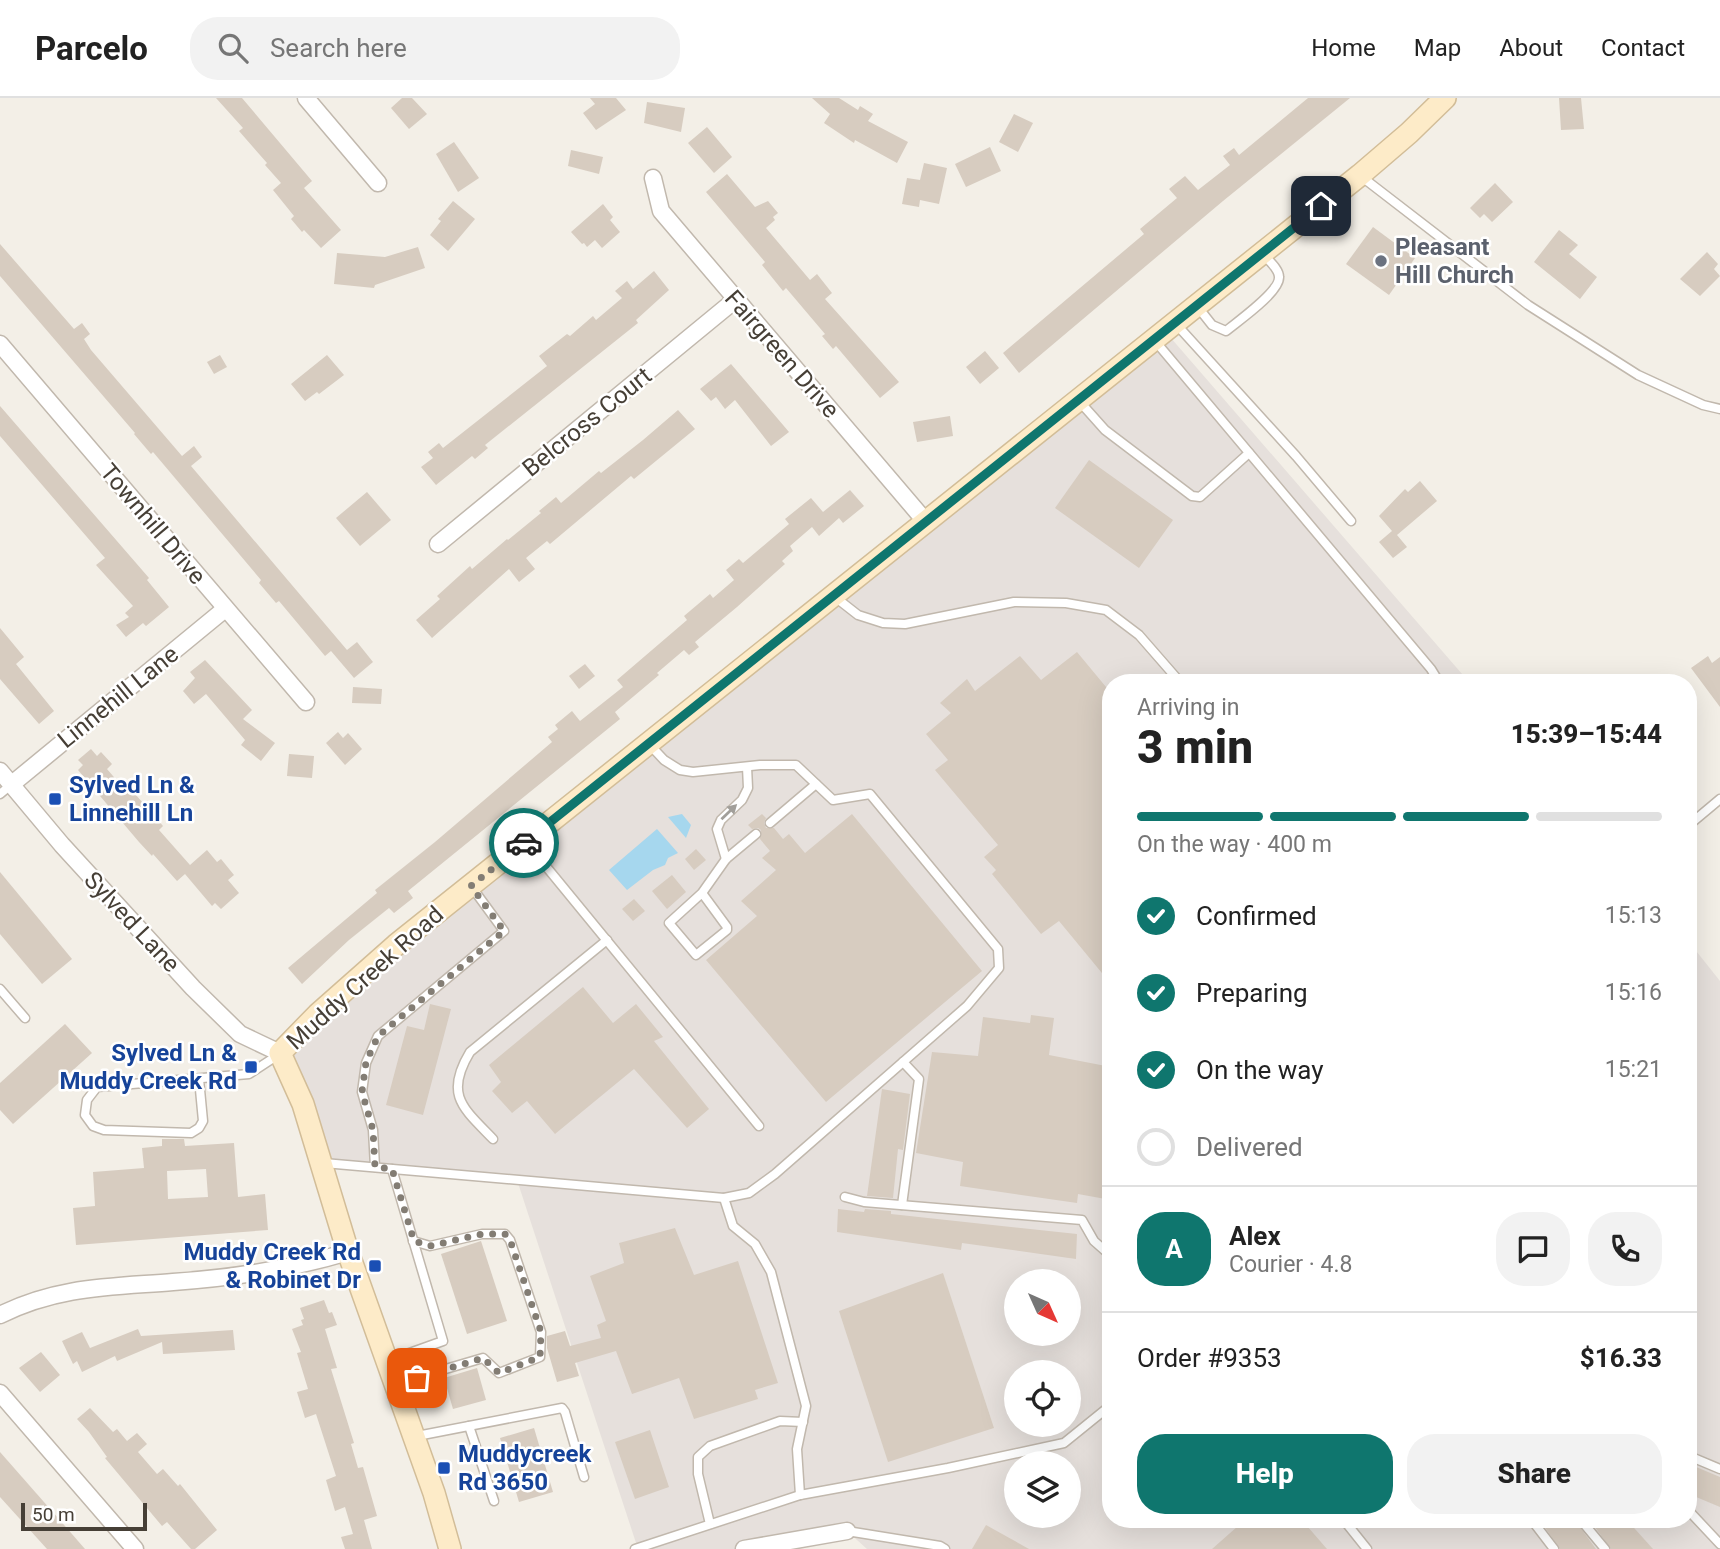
<!DOCTYPE html>
<meta charset="utf-8">
<style>
:root{--surface:#fff;--page:#f2f2f2;--text:#222;--muted:#767676;--line:#e0e0e0;--accent:#0f766e}
body{margin:0;font-family:Roboto,sans-serif;background:var(--page);color:var(--text);height:100vh;display:flex;flex-direction:column;font-size:26px;white-space:nowrap}
*{box-sizing:border-box;margin:0}
p{font-size:23px;color:var(--muted)}
.icon{flex:none;width:38px;height:38px;fill:none;stroke:currentColor;stroke-width:2;stroke-linecap:round;stroke-linejoin:round}
.map{position:relative;flex:1;overflow:hidden}
.sheet{position:absolute;left:1102px;top:576px;width:595px;height:854px;display:flex;flex-direction:column;background:var(--surface);border-radius:28px;box-shadow:0 7px 28px #0002}
.sheet>*{flex:none}
.needle{width:46px;rotate:135deg}
.controls{position:absolute;left:1004px;top:1171px;display:grid;gap:14px}
.controls a{display:grid;place-items:center;width:77px;height:77px;border-radius:50%;background:var(--surface);box-shadow:0 7px 28px #0002;font-size:35px}
.scale{position:absolute;left:21px;bottom:18px;width:126px;box-sizing:border-box;padding-left:7px;border:4px solid #463f36;border-top:0;font-size:19px;line-height:24px;white-space:nowrap;color:#463f36;-webkit-text-stroke:5px #fff;paint-order:stroke}
.pin{position:absolute;display:grid;place-items:center;width:60px;height:60px;color:#fff;margin:-30px;border-radius:14px;box-shadow:0 4px 10px #0006}
.courier{position:absolute;display:grid;place-items:center;width:70px;height:70px;margin:-35px;border:5px solid #0f766e;border-radius:50%;background:#fff;color:#222;box-shadow:0 2px 9px #0007}
.overview em{font-style:normal;font-weight:800}
.overview div{display:flex;flex-direction:column-reverse}
.overview{display:flex;align-items:center;justify-content:space-between;height:119px;padding:0 35px}
h1{font-size:46px;font-weight:800;line-height:52px}
.bar{display:grid;grid-template-columns:repeat(4,1fr);gap:10px 7px;align-content:center;height:84px;padding:0 35px}
.bar i{height:9px;border-radius:5px;background:var(--line)}
.bar .current{background:var(--accent)}
.bar p{grid-column:span 4}
.line{display:flex;align-items:center;gap:18px;padding:0 35px;border-top:2px solid var(--line)}
.line div{flex:1}
.round{display:grid;place-items:center;flex:none;width:74px;height:74px;border-radius:28px;background:var(--page)}
ol{padding:0 35px;list-style:none}
li{display:flex;align-items:center;gap:21px;height:77px}
li p{margin-inline-start:auto}
li .icon{padding:7px;border-radius:50%;background:var(--accent);color:#fff;stroke-width:4}
li:last-child{color:var(--muted)}
li i{width:38px;height:38px;border:4px solid var(--line);border-radius:50%}
.action{display:flex;gap:14px;margin-top:auto;padding:14px 35px}
.action a{flex:1;height:80px;border-radius:28px;background:var(--accent);color:#fff;font-size:28px;font-weight:800;line-height:80px;text-align:center}
.action a+a{background:var(--page);color:var(--text)}
header{display:flex;align-items:center;gap:42px;box-sizing:border-box;height:98px;padding:0 35px;background:var(--surface);border-bottom:2px solid var(--line)}
header strong{font-size:33px}
nav{display:flex;gap:38px;margin-inline-start:auto;font-size:24px}
.search{width:490px;height:63px;background:var(--page);display:flex;align-items:center;gap:18px;box-sizing:border-box;padding:0 24px;border-radius:28px;color:var(--muted);font-size:26px}
.map>svg:first-child{display:block}
.industrial{fill:#e6e0dc;fill-rule:evenodd}
.water{fill:#a6d7ee}
.building{fill:#d7ccc0;fill-rule:evenodd}
.lines{fill:none;stroke-linecap:round;stroke-linejoin:round}
.lane-casing{stroke:#c1b8ad;stroke-width:11}
.street-casing{stroke:#c1b8ad;stroke-width:19}
.secondary-casing{stroke:#d2bd98;stroke-width:24}
.lane{stroke:#fff;stroke-width:8}
.street{stroke:#fff;stroke-width:16}
.secondary{stroke:#fdebc8;stroke-width:21}
.oneway{fill:#a29f9a}
.done{stroke:#837d74;stroke-width:7;stroke-dasharray:0 12.6}
.route{stroke:#0f766e;stroke-width:9}
.worship-dot{fill:#6b7280;stroke:#fff;stroke-width:2.5}
.transit-dot{fill:#1a4fb4;stroke:#fff;stroke-width:2.5}
.labels{text-anchor:middle;stroke-width:5;stroke-linejoin:round;paint-order:stroke}
.worship-label{font-size:24px;font-weight:bold;fill:#5b616d;stroke:#fff;text-anchor:start}
.street-label{font-size:24px;fill:#463f36;stroke:#fff}
.transit-label{font-size:24px;font-weight:bold;fill:#164399;stroke:#fff;text-anchor:start}
</style>
<header>
<strong>Parcelo</strong>
<div class="search"><svg class="icon" aria-label="search" viewBox="0 0 24 24"><circle cx="10" cy="10" r="6"/><path d="M15 15l6 6"/></svg>Search here</div>
<nav><a>Home</a><a>Map</a><a>About</a><a>Contact</a></nav>
</header>
<div class="map">
<svg width="1720" height="1451" viewBox="0 0 1720 1451">
<rect width="100%" height="100%" fill="#f3efe7"/>
<path class="industrial" d="M1164,232L1469,584H1111V1421H1689V844L1720,883V1451H867L847,1433L744,1451H638L517,1082L321,1064L280,955ZM1017,1183H1069V1236H1017ZM1017,1274H1069V1326H1017ZM1017,1365H1069V1418H1017Z"/>
<g class="water">
<polygon points="682,716 691,727 686,740 668,719"/>
<polygon points="657,731 678,755 668,760 665,767 653,772 627,792 609,772"/>
</g>
<g class="building">
<polygon points="216,0 242,0 312,83 304,90 341,132 321,150 304,132 302,134 291,121 294,118 273,92 281,85 265,67 267,65 239,33 243,30"/>
<polygon points="402,0 412,0 427,16 409,31 391,10"/>
<polygon points="590,0 616,0 626,12 596,32 583,15 595,6"/>
<polygon points="812,0 839,0 858,12 860,8 873,16 868,23 908,44 897,65 855,42 854,45 824,25 830,16"/>
<polygon points="1308,0 1350,0 1223,103 1019,275 1003,255 1144,136 1140,131 1177,100 1169,91 1185,78 1198,92 1230,67 1223,58 1234,50 1239,57"/>
<polygon points="1559,0 1581,0 1584,31 1561,32"/>
<polygon points="647,4 685,10 681,34 644,25"/>
<polygon points="1014,16 1033,25 1018,54 999,44"/>
<polygon points="707,29 732,59 714,75 688,45"/>
<polygon points="454,44 479,80 458,94 436,56"/>
<polygon points="990,49 1001,73 966,89 955,66"/>
<polygon points="571,52 603,59 599,76 568,68"/>
<polygon points="924,65 947,70 939,106 920,102 919,109 902,106 907,80 920,82"/>
<polygon points="727,76 755,109 768,103 778,115 773,119 775,122 766,130 810,182 817,176 832,195 825,201 899,284 880,300 836,248 833,251 822,238 825,236 786,190 783,193 762,167 765,164 706,94"/>
<polygon points="1495,85 1513,104 1492,124 1484,116 1480,120 1470,110"/>
<polygon points="453,103 475,121 448,153 430,137 441,123 438,121"/>
<polygon points="603,106 613,119 610,122 620,134 602,150 595,142 587,149 584,145 582,146 571,134"/>
<polygon points="1373,129 1415,160 1389,197 1346,166"/>
<polygon points="1559,132 1578,147 1569,156 1597,179 1580,201 1534,164"/>
<polygon points="0,146 74,231 82,225 90,236 84,241 91,252 182,358 194,348 202,359 191,368 347,552 357,544 373,564 354,580 331,553 325,558 279,503 276,505 259,485 261,482 153,354 151,356 134,336 135,335 0,178"/>
<polygon points="418,149 425,170 375,187 374,190 334,186 337,155 385,159"/>
<polygon points="1707,154 1718,166 1714,171 1720,178 1700,198 1680,181"/>
<polygon points="654,173 669,192 636,222 638,225 485,347 488,350 475,361 472,358 436,387 421,369 433,360 428,354 439,345 443,350 547,268 539,258 567,236 570,238 593,218 596,222 622,200 615,193 627,183 633,191"/>
<polygon points="985,253 999,270 980,286 966,269"/>
<polygon points="220,257 227,269 214,276 207,264"/>
<polygon points="327,257 344,277 319,296 317,294 305,303 291,286"/>
<polygon points="731,266 789,334 771,348 735,302 725,311 716,299 711,303 700,291"/>
<polygon points="0,308 149,480 147,482 169,509 146,528 143,525 126,539 116,527 129,519 125,515 133,508 96,467 105,460 0,338"/>
<polygon points="678,312 695,331 634,381 631,378 550,446 547,443 526,460 535,471 519,484 509,471 432,540 416,522 440,501 437,498 470,468 472,471 507,441 508,442 541,415 539,413 556,399 561,405 599,373 601,375 643,342"/>
<polygon points="950,318 953,338 917,344 913,324"/>
<polygon points="1089,362 1173,422 1139,470 1055,410"/>
<polygon points="1420,383 1437,403 1397,437 1407,449 1393,460 1379,444 1392,433 1379,418 1405,391 1408,394"/>
<polygon points="850,392 864,408 843,425 839,420 819,438 812,429 790,448 793,453 782,463 785,466 737,509 695,544 699,549 689,557 684,552 657,575 659,577 615,614 620,621 408,793 413,800 394,815 389,810 349,842 302,886 288,870 377,795 375,792 435,744 552,644 548,639 558,631 555,627 572,613 580,623 623,589 617,582 687,522 684,518 710,496 713,500 734,482 726,472 739,461 743,465 789,426 785,421 811,400 823,414"/>
<polygon points="367,394 391,422 360,448 336,420"/>
<polygon points="0,530 24,559 16,566 54,613 39,626 0,581"/>
<polygon points="1077,554 1111,595 1111,886 1059,823 1041,836 992,776 996,772 984,759 998,747 935,672 948,662 926,636 951,615 940,605 967,581 975,593 1020,558 1041,582"/>
<polygon points="1708,558 1712,565 1720,559 1720,609 1691,570"/>
<polygon points="205,562 252,612 243,621 275,645 261,663 241,647 245,642 206,596 194,606 183,593 195,580 190,574"/>
<polygon points="585,566 595,578 579,591 569,578"/>
<polygon points="353,589 382,591 381,606 352,605"/>
<polygon points="338,634 343,640 348,635 362,651 345,667 326,645"/>
<polygon points="91,651 97,658 101,654 112,666 107,671 125,692 129,689 163,728 159,732 190,767 207,752 217,764 221,761 234,777 228,782 239,795 221,811 215,805 212,808 185,776 177,783 153,756 152,758 139,744 78,672 83,667 78,662"/>
<polygon points="289,656 314,658 312,680 287,678"/>
<polygon points="762,716 766,720 764,725 766,730 774,730 783,741 789,736 805,755 852,716 982,873 826,1004 706,862 757,818 741,803 776,772 762,760 770,753 760,741 761,732 758,730 752,731 748,727"/>
<polygon points="696,751 706,762 694,772 685,761"/>
<polygon points="0,774 72,861 42,886 0,836"/>
<polygon points="672,777 686,794 667,811 652,793"/>
<polygon points="634,801 645,813 633,823 622,811"/>
<polygon points="583,889 613,925 636,906 663,939 654,943 709,1011 687,1030 634,971 555,1036 527,1003 512,1015 492,993 501,984 489,967"/>
<polygon points="430,906 451,911 423,1017 386,1007 407,928 424,932"/>
<polygon points="1031,917 1054,920 1049,957 1111,969 1111,1102 1078,1096 1077,1105 960,1088 963,1064 916,1055 932,954 978,958 983,919 1030,925"/>
<polygon points="65,926 92,955 13,1026 0,1012 0,985"/>
<polygon points="882,991 910,996 903,1052 898,1051 893,1100 867,1098"/>
<path d="M162,1041H184L185,1048L234,1045L238,1099L265,1096L268,1132L76,1147L73,1110L95,1108L93,1074L144,1070L142,1050L162,1048ZM206,1071L208,1099L168,1101L167,1073Z"/>
<polygon points="838,1111 864,1114 865,1111 891,1113 891,1116 1077,1136 1076,1161 962,1145 961,1152 837,1134"/>
<polygon points="675,1130 694,1177 738,1163 778,1285 755,1292 758,1301 694,1321 679,1280 632,1296 616,1253 575,1265 579,1278 557,1284 547,1250 547,1238 565,1233 570,1248 601,1240 597,1227 606,1223 590,1178 624,1165 619,1145"/>
<polygon points="481,1143 507,1223 467,1236 441,1156"/>
<polygon points="943,1175 994,1330 888,1364 839,1213"/>
<polygon points="324,1202 329,1215 332,1214 337,1227 325,1231 337,1270 331,1271 354,1345 351,1346 358,1370 363,1369 377,1418 364,1422 372,1451 345,1451 341,1439 353,1436 345,1409 335,1413 326,1382 336,1378 316,1316 305,1320 297,1294 308,1291 297,1255 301,1254 292,1231 303,1227 301,1222 304,1221 300,1210"/>
<polygon points="138,1231 141,1238 233,1232 235,1252 163,1256 162,1244 117,1263 115,1258 82,1274 77,1263 73,1266 62,1243 82,1234 90,1250"/>
<polygon points="41,1254 60,1277 40,1294 19,1270"/>
<polygon points="477,1270 486,1302 453,1311 444,1280"/>
<polygon points="90,1310 113,1334 117,1331 127,1343 137,1335 147,1346 138,1354 157,1376 163,1371 178,1388 180,1386 217,1432 195,1451 191,1451 167,1424 162,1428 105,1360 107,1359 89,1334 77,1321"/>
<polygon points="534,1330 553,1394 519,1404 500,1340"/>
<polygon points="650,1332 669,1389 635,1401 615,1344"/>
<polygon points="0,1354 58,1420 85,1451 47,1451 0,1399"/>
<polygon points="1689,1366 1720,1379 1720,1409 1689,1396"/>
<polygon points="1233,1421 1301,1421 1327,1451 1212,1451 1238,1428"/>
<polygon points="1539,1421 1574,1421 1596,1451 1560,1451"/>
<polygon points="1589,1421 1626,1421 1653,1451 1611,1451"/>
<polygon points="986,1427 1029,1451 972,1451"/>
</g>
<g class="lines">
<g class="lane-casing">
<g id="lane">
<polyline points="1362,79 1528,207 1638,277 1703,307 1720,311"/>
<path d="M1197,208L1212,227L1226,233C1238,223 1280,194 1279,179C1279,171 1269,163 1264,157"/>
<polyline points="1176,226 1296,358 1351,423"/>
<polyline points="1156,244 1431,571 1439,584"/>
<polyline points="1080,304 1105,332 1192,398 1200,399 1249,355"/>
<polyline points="835,499 858,517 883,525 905,526 1014,504 1066,505 1106,512 1139,537 1180,584"/>
<polyline points="0,696 12,686"/>
<polyline points="770,725 816,686"/>
<polyline points="1689,727 1720,701"/>
<polyline points="526,744 759,1028"/>
<polyline points="726,761 717,731 721,722 742,702 748,690 747,669"/>
<polyline points="702,795 669,825 696,857 727,832 727,829 702,795 726,761 756,736"/>
<polyline points="0,891 25,920"/>
<polyline points="199,981 203,1023 199,1030 191,1035 104,1032 93,1028 85,1017 87,1002 97,989 249,976 278,957"/>
<path d="M493,1041C463,1010 444,997 470,954L607,842"/>
<polyline points="324,1065 724,1100 749,1095 775,1076 967,908 999,870 998,851 870,696 833,702 796,667 760,667 693,674 680,672 664,662 649,646"/>
<polyline points="375,1069 373,1032 362,994 366,965 378,938 504,833 471,788"/>
<polyline points="845,1099 864,1104 1082,1122 1094,1143 1111,1158"/>
<polyline points="724,1100 733,1128 755,1146 771,1174 806,1308 797,1351 800,1397"/>
<polyline points="902,1107 919,981 903,964"/>
<polyline points="390,1262 443,1243 392,1071"/>
<polyline points="398,1285 483,1260 499,1275 540,1259 541,1234 510,1142 505,1136 482,1136 430,1148 413,1143"/>
<polyline points="469,1328 494,1403"/>
<polyline points="417,1338 562,1310 565,1314 584,1379"/>
<polyline points="1689,1358 1720,1371"/>
<polyline points="1689,1413 1720,1446"/>
<polyline points="1343,1421 1367,1451"/>
<polyline points="1531,1421 1554,1451"/>
<polyline points="1580,1421 1605,1451"/>
<polyline points="710,1426 698,1376 698,1359 710,1348 780,1323 803,1324"/>
<polyline points="847,1433 940,1448 945,1451"/>
<polyline points="635,1451 800,1397 948,1370 1064,1345 1111,1307"/>
</g>
</g>
<g class="street-casing">
<g id="street">
<polyline points="306,0 378,85"/>
<polyline points="653,80 661,113 926,424"/>
<polyline points="0,246 306,604"/>
<polyline points="438,446 735,202"/>
<polyline points="0,673 62,747 193,890 240,936 280,955"/>
<polyline points="12,686 225,511"/>
<path d="M0,1217C58,1188 111,1189 173,1184C233,1180 291,1171 348,1154"/>
<polyline points="0,1295 135,1451"/>
<polyline points="744,1451 847,1433"/>
</g>
</g>
<g class="secondary-casing">
<polyline id="secondary" points="450,1451 434,1395 348,1154 303,1006 280,955 318,916 396,847 1360,77 1409,35 1445,0"/>
</g>
<use href="#lane" class="lane"/>
<use href="#street" class="street"/>
<use href="#secondary" class="secondary"/>
</g>
<defs><path id="oneway-solid" d="M-6-.8H1V-3.2L6.5 0L1 3.2V.8H-6Z" transform="scale(1.75)"/></defs>
<use class="oneway" href="#oneway-solid" transform="translate(729 714) rotate(-44)"/>
<g class="lines">
<polyline class="done" points="417,1280 483,1260 499,1275 540,1259 541,1234 510,1142 505,1136 482,1136 430,1148 414,1143 392,1071 375,1069 373,1032 362,994 366,964 378,938 504,833 471,788 524,745"/>
<polyline class="route" points="524,745 1321,108"/>
</g>
<circle class="worship-dot" cx="1381" cy="163" r="7"/>
<g class="transit-dot">
<rect x="48" y="694" width="14" height="14" rx="3.5"/>
<rect x="244" y="962" width="14" height="14" rx="3.5"/>
<rect x="368" y="1161" width="14" height="14" rx="3.5"/>
<rect x="437" y="1363" width="14" height="14" rx="3.5"/>
</g>
<g class="labels">
<g class="worship-label">
<text x="1395" y="157">Pleasant<tspan x="1395" dy="28">Hill Church</tspan></text>
</g>
<g class="street-label">
<text transform="translate(782 256) rotate(49)" y="8">Fairgreen Drive</text>
<text transform="translate(587 324) rotate(-39)" y="8">Belcross Court</text>
<text transform="translate(153 426) rotate(50)" y="8">Townhill Drive</text>
<text transform="translate(118 599) rotate(-39)" y="8">Linnehill Lane</text>
<text transform="translate(132 824) rotate(47)" y="8">Sylved Lane</text>
<text transform="translate(365 880) rotate(-42)" y="8">Muddy Creek Road</text>
</g>
<g class="transit-label">
<text x="69" y="695">Sylved Ln &amp;<tspan x="69" dy="28">Linnehill Ln</tspan></text>
<text x="237" y="963" text-anchor="end">Sylved Ln &amp;<tspan x="237" dy="28">Muddy Creek Rd</tspan></text>
<text x="361" y="1162" text-anchor="end">Muddy Creek Rd<tspan x="361" dy="28">&amp; Robinet Dr</tspan></text>
<text x="458" y="1364">Muddycreek<tspan x="458" dy="28">Rd 3650</tspan></text>
</g>
</g>
</svg>
<div class="controls">
<a><svg class="needle" viewBox="-14 -14 28 28"><path d="M0-13l5 13h-10z" fill="#e53935"/><path d="M0 13l5-13h-10z" fill="#767676"/></svg></a>
<a><svg class="icon" aria-label="locate" viewBox="0 0 24 24"><circle cx="12" cy="12" r="6"/><path d="M12 2v4M12 18v4M2 12h4M18 12h4"/></svg></a>
<a><svg class="icon" aria-label="layers" viewBox="0 0 24 24"><path d="M12 4l9 5-9 5-9-5zM3 14l9 5 9-5"/></svg></a>
</div>
<div class="scale">50 m</div>
<div class="pin" style="left:417px;top:1280px;background:#ea580c"><svg class="icon" aria-label="bag" viewBox="0 0 24 24"><path d="M5 8h14l-1 12H6zM9 8a3 3 0 0 1 6 0"/></svg></div>
<div class="pin" style="left:1321px;top:108px;background:#1f2937"><svg class="icon" aria-label="home" viewBox="0 0 24 24"><path d="M3 11l9-7 9 7M6 9v11h12V9"/></svg></div>
<div class="courier" style="left:524px;top:745px"><svg class="icon" aria-label="car" viewBox="0 0 24 24"><path d="M5 17H2v-5l4-1 3-4h7l3 4 3 1v5h-3M9 17h6M6 11h13"/><circle cx="7" cy="17" r="2"/><circle cx="17" cy="17" r="2"/></svg></div>
<section class="sheet">
<div class="overview"><div><h1>3 min</h1><p>Arriving in</p></div><em>15:39–15:44</em></div>
<div class="bar"><i class="current"></i><i class="current"></i><i class="current"></i><i></i><p>On the way · 400 m</p></div>
<ol>
<li><svg class="icon" aria-label="check" viewBox="0 0 24 24"><path d="M5 12l5 5 9-10"/></svg>Confirmed<p>15:13</p></li>
<li><svg class="icon" aria-label="check" viewBox="0 0 24 24"><path d="M5 12l5 5 9-10"/></svg>Preparing<p>15:16</p></li>
<li><svg class="icon" aria-label="check" viewBox="0 0 24 24"><path d="M5 12l5 5 9-10"/></svg>On the way<p>15:21</p></li>
<li><i></i>Delivered</li>
</ol>
<div class="line" style="height:126px"><b class="round" style="background:var(--accent);color:#fff">A</b><div><b>Alex</b><p>Courier · 4.8</p></div><a class="round"><svg class="icon" aria-label="chat" viewBox="0 0 24 24"><path d="M4 5h16v11H9l-5 4z"/></svg></a><a class="round"><svg class="icon" aria-label="phone" viewBox="0 0 24 24"><path d="M5 4h4l2 5-3 2q2 4 5 5l2-3 5 2v4C11 20 4 13 5 4z"/></svg></a></div>
<div class="line" style="height:91px"><div>Order #9353</div><b>$16.33</b></div>
<div class="action"><a>Help</a><a>Share</a></div>
</section>
</div>
